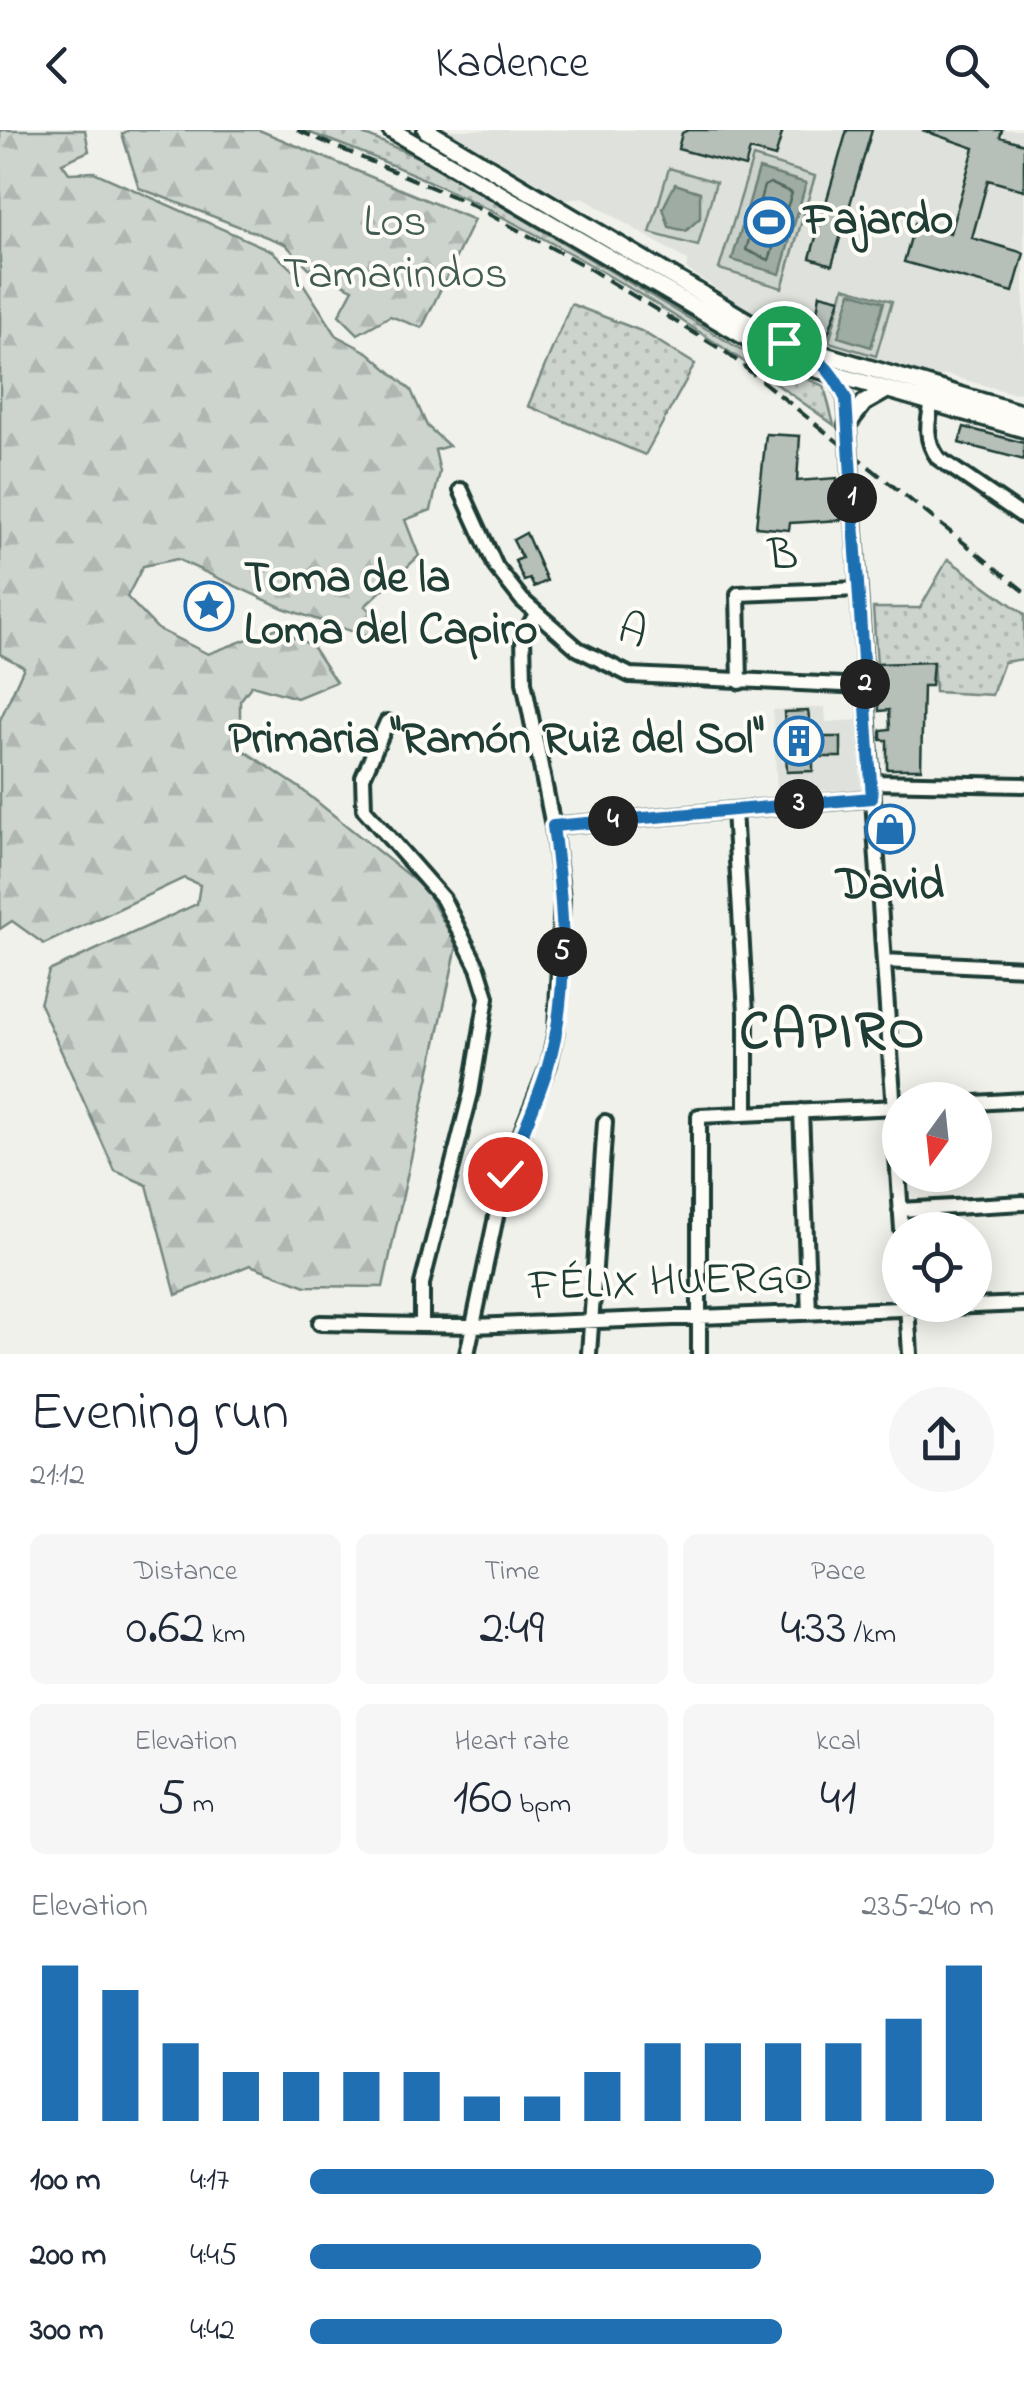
<!DOCTYPE html>
<meta charset="utf-8">
<style>
body{margin:0;font-family:"Indie Flower",sans-serif;background:#f6f6f7;color:#1f2937;height:100vh;display:flex;flex-direction:column;font-size:38px;white-space:nowrap}
*{box-sizing:border-box;margin:0}
p{font-size:32px;color:#747a83}
.icon{flex:none;width:55px;height:55px;fill:none;stroke:currentColor;stroke-width:2;stroke-linecap:round;stroke-linejoin:round}
.map{position:relative;height:1224px;overflow:hidden}
.details{display:flex;flex-direction:column;background:#fff;flex:1}
.details>*{flex:none}
.needle{width:65px;rotate:195deg}
.fabs{position:absolute;left:882px;top:952px;display:grid;gap:20px}
.fabs a{display:grid;place-items:center;width:110px;height:110px;border-radius:50%;background:#fff;box-shadow:0 5px 25px #0003;font-size:50px}
.pin{position:absolute;display:grid;place-items:center;width:85px;height:85px;color:#fff;margin:-42px;border:5px solid #fff;border-radius:50%;box-shadow:0 2px 10px #0007}
.km{position:absolute;width:50px;height:50px;margin:-25px;border-radius:50%;background:#222;color:#fff;font-size:28px;line-height:50px;text-align:center}
.round{display:grid;place-items:center;flex:none;width:105px;height:105px;border-radius:52px;background:#f6f6f7}
.summary{display:flex;align-items:center;justify-content:space-between;height:170px;padding:0 30px}
h1{font-size:55px;font-weight:600;line-height:75px}
.stats{display:grid;grid-template-columns:repeat(3,1fr);gap:15px;height:170px;padding:10px 30px}
.stats div{display:grid;align-content:center;border-radius:15px;background:#f6f6f7;text-align:center}
.stats b{font-size:50px;font-weight:600}
.stats small{font-size:28px;font-weight:400}
.stats p{font-size:28px}
.chart{height:280px;padding:20px 30px}
.chart p{display:flex;justify-content:space-between}
.chart svg{width:100%;height:180px;margin-top:10px;stroke:#1f6fb2;stroke-width:6}
ul{padding:0 30px;list-style:none;font-size:32px}
li{display:grid;grid-template-columns:160px 120px 1fr;align-items:center;height:75px}
li i{height:25px;border-radius:12px;background:#1f6fb2}
header{display:flex;justify-content:space-between;align-items:center;height:130px;padding:0 30px;background:#fff;font-size:45px;font-weight:600}
.map>svg:first-child{display:block}
.built{fill:#dfe2dc}
.grass{fill:url(#grass-dots);stroke:#768880;stroke-width:2.5}
.forest{fill:url(#forest-firs);stroke:#768880;stroke-width:2.5}
.pitch{fill:#cdd3cd;stroke:#768880;stroke-width:2.5}
.water{fill:#9faca4;stroke:#6c8077;stroke-width:2.5}
.lines{fill:none;stroke-linecap:round;stroke-linejoin:round}
.shore{stroke:#526961;stroke-width:2.5}
.building{fill:#b6bfb8;stroke:#1f3d34;stroke-width:2.5}
.minor-casing{stroke:#1f3d34;stroke-width:20}
.major-casing{stroke:#1f3d34;stroke-width:22}
.minor{stroke:#fdfcf7;stroke-width:12}
.major{stroke:#fdfcf7;stroke-width:15}
.rail{stroke:#1f3d34;stroke-width:4;stroke-dasharray:15 8;stroke-linecap:butt}
.route-casing{stroke:#fff;stroke-width:20}
.route{stroke:#1f6fb2;stroke-width:12}
.labels{text-anchor:middle;dominant-baseline:central;stroke-width:8;stroke-linejoin:round;paint-order:stroke}
.poi-label{font-size:45px;font-weight:bold;fill:#1f3d34;stroke:#fdfcf7;text-anchor:start}
.park-label{font-size:45px;fill:#425b53;stroke:#fdfcf7}
.street-label{font-size:45px;fill:#1f3d34;stroke:#fdfcf7}
.district-label{font-size:55px;font-weight:bold;letter-spacing:2.5px;fill:#1f3d34;stroke:#fdfcf7}
</style>
<header><svg class="icon" aria-label="back" viewBox="0 0 24 24"><path d="M15 5l-7 7 7 7"/></svg>Kadence<svg class="icon" aria-label="search" viewBox="0 0 24 24"><circle cx="10" cy="10" r="6"/><path d="M15 15l6 6"/></svg></header>
<div class="map">
<svg width="1024" height="1224" viewBox="0 0 1024 1224">
<defs>
<pattern id="grass-dots" width="8" height="8" patternUnits="userSpaceOnUse" patternTransform="scale(2.5)"><rect width="8" height="8" fill="#cdd3cd"/><path d="M2 2h.1M6 6h.1" fill="none" stroke="#b0b6b1" stroke-width="1.8" stroke-linecap="round"/></pattern>
<pattern id="forest-firs" width="22" height="20" patternUnits="userSpaceOnUse" patternTransform="scale(2.5)"><rect width="22" height="20" fill="#cdd3cd"/><path d="M5 1l3.5 6h-7zM16 11l3.5 6h-7z" fill="#b0b6b1"/></pattern>
</defs>
<rect width="100%" height="100%" fill="#f0f1eb"/>
<filter id="ink" filterUnits="userSpaceOnUse"><feTurbulence type="fractalNoise" baseFrequency=".01" numOctaves="2"/><feDisplacementMap in="SourceGraphic" scale="20" xChannelSelector="R" yChannelSelector="G"/><feConvolveMatrix kernelMatrix="1 2 1 2 8 2 1 2 1" color-interpolation-filters="sRGB"/></filter>
<g filter="url(#ink)">
<path class="built" d="M447,0H1024V262L1012,263L947,245L932,248L808,213L801,195L790,190L774,196L686,139L688,131L583,68L567,70Z
M825,577L826,592L858,590L862,659L777,663L773,580Z"/>
<path class="grass" d="M302,0H354L427,31L750,225L824,256L834,295C669,175 495,68 302,0Z
M571,174L641,201L695,234L645,325L528,276Z
M948,429L1024,484V529L1004,532L992,565L935,562L933,532L877,535L873,478H920Z"/>
<path class="forest" d="M0,0H85L89,21L62,33L69,43L94,42L272,121L297,144L337,206L369,223L411,260L427,296L449,316L435,320L440,342L431,380L405,390L419,426L365,476L388,497L365,506L283,478L177,429L143,436L127,467L158,499L208,524L277,498L312,516L336,552L297,568L252,555L240,571V618L300,658L425,759L457,816L383,1157L306,1156L250,1135L176,1165L147,1055L115,1041L40,874L49,841L197,774L200,755L184,748L44,814L12,791L0,799V590L24,537L0,524Z
M129,0H259L474,90L422,198L390,186L358,204L339,185L353,159L309,138L285,114L139,58L122,4Z"/>
<path class="pitch" d="M753,27L815,46L782,158L719,139Z
M669,38L716,52L698,116L650,103Z
M844,157L892,171L876,226L829,212Z"/>
<path class="water" d="M759,39L806,53L780,144L732,130Z
M675,54L700,62V88L686,101L669,97L663,78Z
M851,162L884,172L871,217L838,207Z"/>
<g class="lines">
<path class="shore" d="M770,53L792,63L769,130L746,120L764,56Z"/>
</g>
<path class="building" d="M688,0H783L775,27L750,20L745,37L678,19L682,3Z
M847,0H872L832,135L810,128Z
M922,0H1002L1000,7L1024,14V60L988,50L972,108L1024,123L1013,162L904,132L915,93L950,103L974,18Z
M820,164L840,169L826,210L813,207Z
M964,297L1024,313V330L959,313Z
M766,304L800,306L797,351L837,348L841,390L790,393L789,400L756,397Z
M526,403L547,451L534,457L530,449L524,451L515,431L522,428L513,410Z
M933,532L931,556H923L921,639H887V610H881V600L890,599L889,580L879,581L877,534Z
M808,581L812,607H841V627H813V641L787,642L784,582Z"/>
<g class="lines">
<g class="minor-casing">
<path id="minor" d="M835,245L846,269L902,1100
M932,273C927,294 925,310 938,328L1024,387
M461,360L496,437L522,470L578,519L630,545L865,556
M740,552L738,464L859,459
M387,592L363,647L364,679L443,769L478,838L487,867L471,963L422,1154V1195
M872,652L1024,655
M734,680L746,883V984
M553,696L873,668
M884,831L1024,838
M975,973L1024,970
M801,981L809,1183
M900,1080L1024,1073
M907,1175L910,1224
M320,1193L473,1196L1024,1174
M467,1224L505,1044L549,934L556,901L562,768L553,696L524,552L523,507L536,484
M589,1224L605,992
M699,1224V986L898,977"/>
</g>
<g class="major-casing">
<path id="major" d="M391,0L785,230L1024,299
M426,0L784,213L1024,284
M847,295L864,273L887,260"/>
</g>
<use href="#minor" class="minor"/>
<use href="#major" class="major"/>
<path class="rail" d="M297,0L466,72L585,136L727,223L1024,461"/>
</g>
</g>
<g class="lines" filter="url(#ink)">
<g class="route-casing">
<path id="route" d="M505,1044C520,1009 537,973 548,936C571,859 563,774 553,696L872,668L846,269C831,238 817,224 784,213"/>
</g>
<use href="#route" class="route"/>
</g>
<defs>
<g id="stadium-ring" transform="scale(2.5)"><circle r="9.5" fill="#fdfcf7" stroke="#1f6fb2" stroke-width="1.5"/><path d="M0-5a6.5 5 0 1 0 0 10a6.5 5 0 1 0 0-10ZM-3.5-1.8h7v3.6h-7Z" fill="#1f6fb2"/></g>
<g id="sight-ring" transform="scale(2.5)"><circle r="9.5" fill="#fdfcf7" stroke="#1f6fb2" stroke-width="1.5"/><path d="M0-6L1.8-2.2L6-1.7L2.9 1.2L3.7 5.4L0 3.3L-3.7 5.4L-2.9 1.2L-6-1.7L-1.8-2.2Z" fill="#1f6fb2"/></g>
<g id="building-ring" transform="scale(2.5)"><circle r="9.5" fill="#fdfcf7" stroke="#1f6fb2" stroke-width="1.5"/><path d="M-4-6H4V6H1V3H-1V6H-4ZM-2.5-4.3h1.7v1.8h-1.7ZM.8-4.3h1.7v1.8H.8ZM-2.5-1h1.7V.8h-1.7ZM.8-1h1.7V.8H.8Z" fill="#1f6fb2"/></g>
<g id="shop-ring" transform="scale(2.5)"><circle r="9.5" fill="#fdfcf7" stroke="#1f6fb2" stroke-width="1.5"/><path d="M-5-2.5h2.3a2.7 3.5 0 0 1 5.4 0H5L5.5 6h-11ZM-1.5-2.5h3a1.5 2.3 0 0 0-3 0Z" fill="#1f6fb2"/></g>
</defs>
<g fill-rule="evenodd">
<use href="#stadium-ring" x="769" y="92"/>
<use href="#sight-ring" x="209" y="476"/>
<use href="#building-ring" x="799" y="611"/>
<use href="#shop-ring" x="890" y="699"/>
</g>
<g class="labels">
<g class="poi-label">
<text x="804" y="92">Fajardo</text>
<text x="244" y="450">Toma de la<tspan x="244" dy="52">Loma del Capiro</tspan></text>
<text x="764" y="611" text-anchor="end">Primaria "Ramón Ruiz del Sol"</text>
<text x="890" y="757" text-anchor="middle">David</text>
</g>
<g class="park-label">
<text x="395" y="94">Los<tspan x="395" dy="52">Tamarindos</tspan></text>
</g>
<g class="street-label">
<text transform="translate(783 427) rotate(-2)">B</text>
<text transform="translate(632 503) rotate(19)">A</text>
<text transform="translate(671 1153) rotate(-2)">FÉLIX HUERGO</text>
</g>
<g class="district-label">
<text x="833" y="904">CAPIRO</text>
</g>
</g>
</svg>
<div class="fabs">
<a><svg class="needle" viewBox="-14 -14 28 28"><path d="M0-13l5 13h-10z" fill="#e53935"/><path d="M0 13l5-13h-10z" fill="#747a83"/></svg></a>
<a><svg class="icon" aria-label="locate" viewBox="0 0 24 24"><circle cx="12" cy="12" r="6"/><path d="M12 2v4M12 18v4M2 12h4M18 12h4"/></svg></a>
</div>
<div class="pin" style="left:784px;top:213px;background:#1e9e55"><svg class="icon" aria-label="arrive" viewBox="0 0 24 24"><path d="M6 21V4h12l-3 4 3 4H6"/></svg></div>
<div class="pin" style="left:505px;top:1044px;background:#d93025"><svg class="icon" aria-label="check" viewBox="0 0 24 24"><path d="M5 12l5 5 9-10"/></svg></div>
<b class="km" style="left:852px;top:368px">1</b>
<b class="km" style="left:865px;top:554px">2</b>
<b class="km" style="left:799px;top:674px">3</b>
<b class="km" style="left:613px;top:691px">4</b>
<b class="km" style="left:562px;top:822px">5</b>
</div>
<section class="details">
<div class="summary"><div><h1>Evening run</h1><p>21:12</p></div><a class="round"><svg class="icon" aria-label="share" viewBox="0 0 24 24"><path d="M12 15V3M7 8l5-5 5 5M5 13v7h14v-7"/></svg></a></div>
<div class="stats">
<div><p>Distance</p><b>0.62<small> km</small></b></div>
<div><p>Time</p><b>2:49</b></div>
<div><p>Pace</p><b>4:33<small> /km</small></b></div>
</div>
<div class="stats">
<div><p>Elevation</p><b>5<small> m</small></b></div>
<div><p>Heart rate</p><b>160<small> bpm</small></b></div>
<div><p>kcal</p><b>41</b></div>
</div>
<div class="chart"><p><span>Elevation</span>235–240 m</p>
<svg viewBox="0 0 160 44" preserveAspectRatio="none"><path d="M5 44V6M15 44V12M25 44V25M35 44V32M45 44V32M55 44V32M65 44V32M75 44V38M85 44V38M95 44V32M105 44V25M115 44V25M125 44V25M135 44V25M145 44V19M155 44V6"/></svg>
</div>
<ul>
<li><b>100 m</b>4:17<i style="width:100%"></i></li>
<li><b>200 m</b>4:45<i style="width:66%"></i></li>
<li><b>300 m</b>4:42<i style="width:69%"></i></li>
</ul>
</section>
